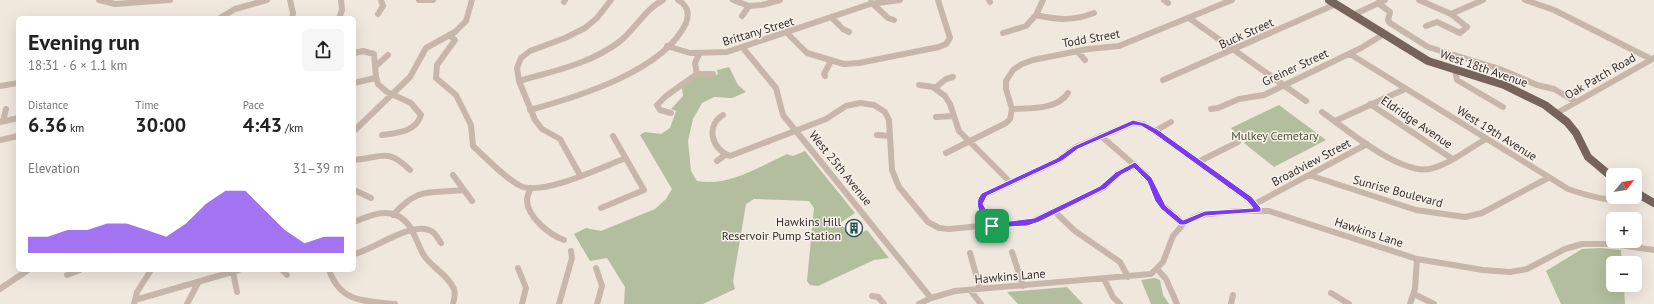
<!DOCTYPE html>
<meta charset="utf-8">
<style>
body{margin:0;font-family:"PT Sans",sans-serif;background:#f6f6f6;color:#222;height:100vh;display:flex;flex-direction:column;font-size:15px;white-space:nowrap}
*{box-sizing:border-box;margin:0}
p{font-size:13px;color:#767676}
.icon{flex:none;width:22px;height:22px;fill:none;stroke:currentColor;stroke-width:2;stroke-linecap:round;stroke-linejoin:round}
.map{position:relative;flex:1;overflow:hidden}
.details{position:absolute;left:16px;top:16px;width:340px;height:256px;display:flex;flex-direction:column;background:#fff;border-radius:6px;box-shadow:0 4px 16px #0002}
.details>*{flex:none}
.needle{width:26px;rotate:60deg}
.buttons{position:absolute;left:1606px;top:168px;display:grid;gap:8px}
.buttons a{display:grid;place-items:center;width:36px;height:36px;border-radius:6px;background:#fff;box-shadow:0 4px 16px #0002;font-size:20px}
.pin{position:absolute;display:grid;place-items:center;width:34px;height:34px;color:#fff;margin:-17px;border-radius:8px;box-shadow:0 2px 6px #0006}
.round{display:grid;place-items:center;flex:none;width:42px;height:42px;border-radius:6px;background:#f6f6f6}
.headline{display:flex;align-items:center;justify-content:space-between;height:68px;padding:0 12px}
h1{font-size:22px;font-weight:800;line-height:30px}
.metrics{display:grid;grid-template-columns:repeat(3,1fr);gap:6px;height:68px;padding:4px 12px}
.metrics div{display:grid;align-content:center}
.metrics b{font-size:20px;font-weight:800}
.metrics small{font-size:11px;font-weight:400}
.metrics p{font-size:11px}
.chart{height:112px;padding:8px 12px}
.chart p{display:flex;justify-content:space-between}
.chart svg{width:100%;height:72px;margin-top:4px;fill:#7c3aed;opacity:.7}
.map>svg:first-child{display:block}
.green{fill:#b3be9e}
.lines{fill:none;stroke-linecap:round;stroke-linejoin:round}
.minor{stroke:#c7b7aa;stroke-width:6}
.major{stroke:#76645b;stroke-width:8}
.route{fill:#7c3aed;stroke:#fff;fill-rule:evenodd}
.labels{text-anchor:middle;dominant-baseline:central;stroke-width:3;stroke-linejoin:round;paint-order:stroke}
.street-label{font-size:12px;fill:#352d29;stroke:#f8f1e9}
.park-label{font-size:12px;fill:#45522f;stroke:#f8f1e9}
.poi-label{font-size:12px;fill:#352d29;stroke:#f8f1e9;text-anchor:end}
</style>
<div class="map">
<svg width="1654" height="304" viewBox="0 0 1654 304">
<rect width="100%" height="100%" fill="#f0e7dd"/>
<path class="green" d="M729,67L738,85L746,92L732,98L714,97L702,103L693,119L688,141L691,171L697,181C728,187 759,167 787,154L793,156L805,151L855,213L840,223L852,237L867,230L889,258L874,260L818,286L810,285L807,281L814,208L809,201L754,199L746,204L733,281L735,289L703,304H624L625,287L607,258L590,261L574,234L586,228L601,231L655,209L666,199L672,189L640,135L645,132L661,134L670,128L676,111L671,109L683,96L682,88L698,76H714L718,74L717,70Z
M1279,105L1326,140L1274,167L1244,143L1247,141L1238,136L1231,128Z
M1600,248L1621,250L1622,263H1613V285H1624L1625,304H1561L1546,271L1582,249Z
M1155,278L1160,280L1163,295L1169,304H1151L1141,280Z
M1067,287L1083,304H1018L1007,292Z"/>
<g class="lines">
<path class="minor" d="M99,0L115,4L170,0
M290,0L293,13L292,18
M419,0H433
M733,0L749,6L742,16
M989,0L990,2
M1164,0L1168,3
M1419,0L1451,14L1467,27L1460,33L1437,22L1426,26
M1525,0L1554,10L1651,59
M564,2L565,0
M871,2L888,18L894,20
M1378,3L1390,12L1388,20L1390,23L1428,47L1500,69L1537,85L1554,89L1576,102
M749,6L762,5L780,0
M378,14L383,6L381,0
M1451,14L1483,0
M1036,15L1043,0
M1353,15L1385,0
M831,17L843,29L849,32
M220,18L235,9L267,0
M339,18L342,10L341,0
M1189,18L1306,101
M787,33L807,53L844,64L859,63L939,47L946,44L950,38L938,0
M1003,33L1026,26L1036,15C1057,20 1073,21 1094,13
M449,35L455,40L437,65L436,78L456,95L471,125L473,146C484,156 510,183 523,187C547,194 602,167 626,158
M667,46L690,53L727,52L870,4L900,0
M743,48L776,88L783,115L931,298
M1077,51L1085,60
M354,53L363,51L374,54L376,77L378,84L387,92L411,103L421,115C416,132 397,133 382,135
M1350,54L1568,189C1591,197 1620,205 1644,197
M376,66L388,55
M1455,70L1457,80L1503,107
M697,74H713
M825,76L824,74L831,61
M1163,80L1336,4
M519,81C553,71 590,64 619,42C635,30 644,10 663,0
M354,83L375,78
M919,85L933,87L945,96L950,104L959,131L1010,182
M0,86L18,83
M935,88L946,79L953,77
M1068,93C1057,110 1030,108 1012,109L1006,89V81L1013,70L1022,64L1033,60L1088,49L1119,46L1232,0
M1370,104L1451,158
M1211,109L1218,108L1239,99L1264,95L1361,48L1384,34
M530,110C577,97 664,71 686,23C690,13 687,5 678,0
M1322,112C1346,129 1399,174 1429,169C1449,165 1468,149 1486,139
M671,113L660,110L657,105L666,96L697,74L695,63L699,54
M1557,113L1654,58
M723,115C705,126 712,150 730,156L826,119L846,106L860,103L874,105L885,112L889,120L892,170L899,187L928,222L939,228L949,229L1033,221L1103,188L1119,173L1135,165
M936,117L953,116
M3,121L6,109
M1335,121L1405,89
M0,122L18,118
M354,131L410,77L426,48L455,32L466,21L472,0
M1155,131L1171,122
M877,135L890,136
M1101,136L1147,176L1161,204L1183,223
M0,140L18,136
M946,153L1006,123L1010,119L1012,109
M354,160C382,158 387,147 410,170
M717,161L725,155
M1198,162L1238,142
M453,175L472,201
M580,175L560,139L542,129L535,120L519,81L517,68L521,58L530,51L565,38L585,28L597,18L611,0
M1309,175L1416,210L1465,217L1482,213L1548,178
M531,188C529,192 527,196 527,200C527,217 550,235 564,240
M354,190L371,198
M1255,204L1367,144
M601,208L644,190L613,136
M1054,211L1075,231L1120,262L1128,277
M393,215C419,186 428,194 463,190
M354,222C368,216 384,209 398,216C414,224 416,244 425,257C433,268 448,275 454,289C456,294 454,299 453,304
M992,226C987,215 976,207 984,195L1059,160L1076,147L1133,123L1143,124L1155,131L1249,199L1258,210
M1012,252L1023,286
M970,253L980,289
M354,254C374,250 416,217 434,233C436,235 439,240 441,243
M518,268L526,288L522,304
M596,268L602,286L597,304
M282,270L287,275
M329,270C341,303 364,301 395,304
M1158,270L1166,279L1177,304
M233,272L237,292
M67,275L80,270
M1104,279L1113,297L1120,304
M0,289L28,270
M970,290L981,304
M1331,293L1349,304
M1414,294L1434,304
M872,296L878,297L884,304
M135,300L239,270
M134,304L137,292L151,270
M187,304L198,283
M559,304L572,258L571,251
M919,304L931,298L955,291L1151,274L1163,262L1173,236L1185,222L1200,215L1236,211H1269L1417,259L1483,270L1510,272L1527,269L1565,249L1582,244H1613L1654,250
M1231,304L1233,295
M1410,304L1415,289L1417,259"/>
<path class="major" d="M1329,0L1428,61L1504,85L1545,105L1567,122L1576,133L1588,157L1613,178
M1635,192L1654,203"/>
</g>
<path class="route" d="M1133,120L1145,123L1157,129L1252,197L1261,208V212L1205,216L1185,225H1180L1161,209L1155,201L1147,181L1134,168L1121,175L1105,189L1039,222L1027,226L989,228C982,215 971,205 982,193L1057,158L1074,146ZM1133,125L1141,126L1153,133L1247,201L1253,208L1205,211L1183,220L1166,206L1152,178L1135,162L1116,172L1100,186L1034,218L994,223L983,204L987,196L1062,161L1078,149Z"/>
<defs>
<g id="building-ring" transform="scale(0.9)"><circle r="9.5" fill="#f8f1e9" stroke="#225054" stroke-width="1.5"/><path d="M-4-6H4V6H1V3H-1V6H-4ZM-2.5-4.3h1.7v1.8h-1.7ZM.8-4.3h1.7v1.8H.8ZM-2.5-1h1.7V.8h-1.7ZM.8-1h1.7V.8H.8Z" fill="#225054"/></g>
</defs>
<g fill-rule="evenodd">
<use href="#building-ring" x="854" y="228"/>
</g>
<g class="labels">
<g class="street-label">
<text transform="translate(758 31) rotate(-17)">Brittany Street</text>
<text transform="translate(1246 33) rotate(-24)">Buck Street</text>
<text transform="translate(1091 38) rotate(-10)">Todd Street</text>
<text transform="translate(1295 67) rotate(-25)">Greiner Street</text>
<text transform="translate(1484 68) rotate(19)">West 18th Avenue</text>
<text transform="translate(1600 76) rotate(-30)">Oak Patch Road</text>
<text transform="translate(1417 122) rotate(34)">Eldridge Avenue</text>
<text transform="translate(1497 133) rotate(32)">West 19th Avenue</text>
<text transform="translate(1311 162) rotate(-28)">Broadview Street</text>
<text transform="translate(841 168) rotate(51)">West 25th Avenue</text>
<text transform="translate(1398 191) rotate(15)">Sunrise Boulevard</text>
<text transform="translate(1369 232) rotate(18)">Hawkins Lane</text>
<text transform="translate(1010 276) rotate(-5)">Hawkins Lane</text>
</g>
<g class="park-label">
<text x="1275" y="135">Mulkey Cemetary</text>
</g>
<g class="poi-label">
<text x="841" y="221">Hawkins Hill<tspan x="841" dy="14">Reservoir Pump Station</tspan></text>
</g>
</g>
</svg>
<div class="buttons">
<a><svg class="needle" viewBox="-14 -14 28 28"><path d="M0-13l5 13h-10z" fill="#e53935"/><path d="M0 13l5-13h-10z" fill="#767676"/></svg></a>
<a>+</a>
<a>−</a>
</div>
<div class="pin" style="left:992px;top:226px;background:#1e9e55"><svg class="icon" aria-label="arrive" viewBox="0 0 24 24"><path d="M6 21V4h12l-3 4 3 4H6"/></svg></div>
<section class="details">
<div class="headline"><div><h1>Evening run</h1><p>18:31 · 6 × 1.1 km</p></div><a class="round"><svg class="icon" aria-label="share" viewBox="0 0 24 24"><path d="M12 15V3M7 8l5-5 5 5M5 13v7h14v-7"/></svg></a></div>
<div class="metrics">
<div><p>Distance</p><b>6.36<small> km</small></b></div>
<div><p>Time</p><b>30:00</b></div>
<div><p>Pace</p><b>4:43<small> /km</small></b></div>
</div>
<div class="chart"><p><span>Elevation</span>31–39 m</p>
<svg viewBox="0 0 160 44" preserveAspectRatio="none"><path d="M0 44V34L10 34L20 30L30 30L40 26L50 26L60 30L70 34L80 26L90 14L100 6L110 6L120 18L130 30L140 38L150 34L160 34V44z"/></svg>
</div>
</section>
</div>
